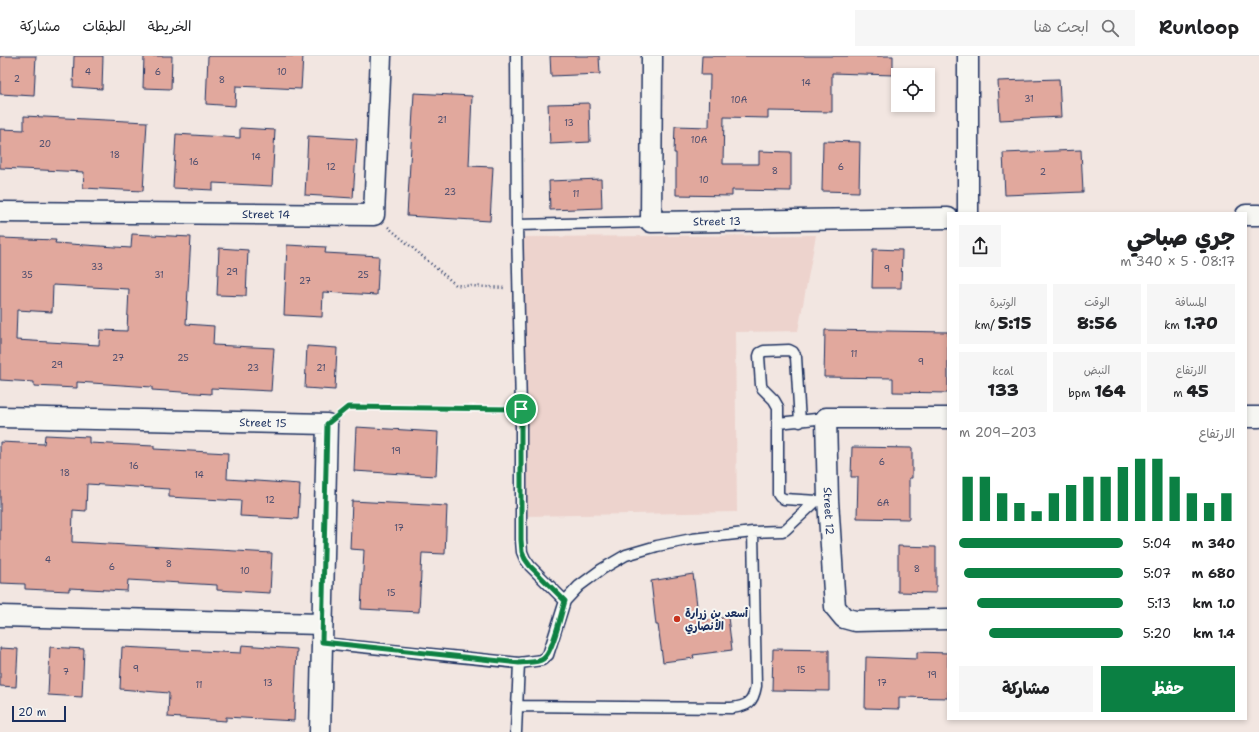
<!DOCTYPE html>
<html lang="ar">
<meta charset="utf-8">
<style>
body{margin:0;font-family:"Shantell Sans","Playpen Sans Arabic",sans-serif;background:#f6f6f6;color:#202124;direction:rtl;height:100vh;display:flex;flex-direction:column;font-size:15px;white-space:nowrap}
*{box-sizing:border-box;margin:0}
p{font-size:13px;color:#757577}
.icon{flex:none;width:22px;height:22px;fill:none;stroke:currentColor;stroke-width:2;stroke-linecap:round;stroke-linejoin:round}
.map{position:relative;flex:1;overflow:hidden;direction:ltr}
.drawer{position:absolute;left:947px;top:156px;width:300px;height:508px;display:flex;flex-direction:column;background:#fff;border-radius:0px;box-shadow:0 2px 6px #0003;direction:rtl}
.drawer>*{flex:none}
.controls{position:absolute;left:891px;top:12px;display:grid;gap:8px}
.controls a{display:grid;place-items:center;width:44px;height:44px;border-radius:0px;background:#fff;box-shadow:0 2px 6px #0003;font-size:20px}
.scale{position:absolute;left:12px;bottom:10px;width:54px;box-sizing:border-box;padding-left:4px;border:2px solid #1b2f5e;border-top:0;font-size:11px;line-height:14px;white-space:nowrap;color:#1b2f5e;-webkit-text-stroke:3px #f6f6f2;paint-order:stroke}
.pin{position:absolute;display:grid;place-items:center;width:34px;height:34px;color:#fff;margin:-17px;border:2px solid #fff;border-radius:50%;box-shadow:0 1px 4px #0007}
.round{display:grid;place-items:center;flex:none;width:42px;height:42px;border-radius:0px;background:#f6f6f6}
.overview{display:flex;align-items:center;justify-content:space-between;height:68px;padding:0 12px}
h1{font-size:22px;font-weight:800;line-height:30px}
.stats{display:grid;grid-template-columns:repeat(3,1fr);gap:6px;height:68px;padding:4px 12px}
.stats div{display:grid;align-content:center;border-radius:0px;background:#f6f6f6;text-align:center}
.stats b{font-size:17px;font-weight:800}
.stats small{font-size:11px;font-weight:400}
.stats p{font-size:11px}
.chart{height:112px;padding:8px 12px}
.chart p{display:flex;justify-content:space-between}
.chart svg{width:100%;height:72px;margin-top:4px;stroke:#0b8043;stroke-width:6}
.action{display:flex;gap:8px;margin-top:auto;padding:8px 12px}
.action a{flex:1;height:46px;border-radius:0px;background:#0b8043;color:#fff;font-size:16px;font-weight:800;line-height:46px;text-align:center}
.action a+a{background:#f6f6f6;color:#202124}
ul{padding:0 12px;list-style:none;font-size:13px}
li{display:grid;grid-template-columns:64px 48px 1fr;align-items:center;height:30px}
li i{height:10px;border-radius:5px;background:#0b8043}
header{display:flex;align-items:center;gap:24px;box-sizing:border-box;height:56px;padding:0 20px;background:#fff;border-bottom:1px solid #e0e0e0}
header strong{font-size:19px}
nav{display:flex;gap:22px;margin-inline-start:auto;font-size:14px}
.search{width:280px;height:36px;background:#f6f6f6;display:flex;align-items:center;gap:10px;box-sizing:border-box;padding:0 14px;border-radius:0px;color:#757577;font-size:15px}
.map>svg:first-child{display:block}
.built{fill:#edd3cd}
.building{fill:#e1a89d;stroke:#1b2f5e;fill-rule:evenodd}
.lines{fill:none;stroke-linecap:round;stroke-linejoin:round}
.service-casing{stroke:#1b2f5e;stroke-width:13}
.minor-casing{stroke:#1b2f5e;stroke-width:23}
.path{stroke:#1b2f5e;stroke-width:2.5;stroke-dasharray:1 3;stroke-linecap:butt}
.service{stroke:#f6f6f2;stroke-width:10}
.minor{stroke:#f6f6f2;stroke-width:20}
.route-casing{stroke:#fff;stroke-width:8}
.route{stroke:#0b8043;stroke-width:5}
.poi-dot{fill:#c8321e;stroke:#f6f6f2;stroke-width:1.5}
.labels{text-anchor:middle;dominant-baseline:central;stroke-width:4;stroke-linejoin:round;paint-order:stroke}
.number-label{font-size:9px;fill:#4c4d6e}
.street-label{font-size:11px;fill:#1b2f5e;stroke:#f6f6f2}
.poi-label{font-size:11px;font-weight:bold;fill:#1b2f5e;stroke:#f6f6f2;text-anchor:start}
</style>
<header>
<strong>Runloop</strong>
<div class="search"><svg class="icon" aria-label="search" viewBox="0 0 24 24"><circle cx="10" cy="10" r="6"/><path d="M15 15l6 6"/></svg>ابحث هنا</div>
<nav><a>الخريطة</a><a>الطبقات</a><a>مشاركة</a></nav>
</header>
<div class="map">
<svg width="1259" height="676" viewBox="0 0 1259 676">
<rect width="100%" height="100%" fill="#f2e6e1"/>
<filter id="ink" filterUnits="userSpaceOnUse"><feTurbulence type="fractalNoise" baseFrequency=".025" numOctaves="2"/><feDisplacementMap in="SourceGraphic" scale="8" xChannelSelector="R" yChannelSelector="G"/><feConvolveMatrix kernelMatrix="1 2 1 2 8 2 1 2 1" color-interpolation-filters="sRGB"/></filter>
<g filter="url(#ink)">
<path class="built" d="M816,179L798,275L735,276L737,456L526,460L519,181Z"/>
<path class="building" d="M0,0H36L34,40L0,38Z
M74,0H103L102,33L73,31Z
M144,0H172L171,33L143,32Z
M208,0H303L301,33L236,30L235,50L206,48Z
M550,0H599L600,18L551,20Z
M702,0H893V19L832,17V56L768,55V62L724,61L723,108H759V95L791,96V135L732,134V140L676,139V97H674L675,70L709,71L710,19H701Z
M1059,23L1061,61L1000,64L998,25Z
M414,37L472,40L469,110L493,111L490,165L407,160Z
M589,47L590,86L550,88L548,48Z
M24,60L147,66L143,135L83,132L84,116L0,112V73L24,74Z
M240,72L275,74L272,130L213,127V134L173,132L176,78L240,82Z
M308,80L357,83L353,142L305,139Z
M823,85L860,86L859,136L822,135Z
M1081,94L1083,136L1005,139L1003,97Z
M601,123L602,152L550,154L549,125Z
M132,178L191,181L186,268L214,270L213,289L274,292L271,335L211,332V338L152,334V331L77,326V332L34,330V326L0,324V182L56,184L55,187L131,192ZM53,229L129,233L127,275L100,274L99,289L16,284L17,254L52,256Z
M287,189L326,191L325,197L379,200L377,239L323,236L322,261L284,259Z
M219,192L248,194L246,240L217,239Z
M873,193L902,194L901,232H872Z
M825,274L948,276V337L893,336V322L824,321Z
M307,290L337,292L335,334L305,332Z
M356,371L438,376L436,420L354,415Z
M45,379L89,381V387L154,390V393L228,397L227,423L300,428L298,463L240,460L241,445L169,441V433L87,428L86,455L73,454L72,486L272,497L270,537L217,534V529L128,524L127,535L69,532V535L25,533V528L0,527V386L44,388Z
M852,391L912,392V422H909V463L857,462L858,421H851Z
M352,445L447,450L445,498L422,497L419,556L361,553L364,494L350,493Z
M898,490L936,491V537L898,536Z
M693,518L699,565L728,561L732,594L693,599L694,602L663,606L658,569H656L651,525Z
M242,589L297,593L294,665L226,661V665L168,661L169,637L120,633L122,591L241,597Z
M50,591L84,593L82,641L48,639Z
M0,592L18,593L16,631L0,630Z
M773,593L829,594V635L772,634Z
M917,596L948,597V642L899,641V653L865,652L866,601L917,603Z"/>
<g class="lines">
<g class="service-casing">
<path id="service" d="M516,0L517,169L521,353V484L522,496L525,503L530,510L565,545
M517,169L651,166
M800,366L796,301L793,296L789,294L764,295L760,297L759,300L761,329L762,332L774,344L778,351V438L780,441L784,443L818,445
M778,367L826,362
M322,587L519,607L542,604L548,599L565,545L579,530L602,513L626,499L657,490L692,483L753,476L782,475L785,474L815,446
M517,650L731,652C748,650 753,647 756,630L753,476
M516,676L519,607"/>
</g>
<g class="minor-casing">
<g id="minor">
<path id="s1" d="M652,0L651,166L948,162"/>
<path id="s2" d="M0,156L374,159L381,0"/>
<path d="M968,157V0"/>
<path d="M1246,159H1259"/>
<path id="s3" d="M0,361L327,368L320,676"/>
<path d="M1246,361H1259"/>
<path id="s4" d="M948,362H826L828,444L835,551L844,562L855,565L948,563"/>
<path d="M0,560L322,568"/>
</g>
</g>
<path class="path" d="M388,171L456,229L505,232
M341,356L348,351L508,353"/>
<use href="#service" class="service"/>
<use href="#minor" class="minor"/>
</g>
</g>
<g class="lines" filter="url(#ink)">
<g class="route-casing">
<path id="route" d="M348,351L521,353V484L522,496L525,503L530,510L565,545C561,557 553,597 543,603C538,607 526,606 519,607L322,586L327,368Z"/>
</g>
<use href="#route" class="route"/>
</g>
<circle class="poi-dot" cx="677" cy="563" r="4"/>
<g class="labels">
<g class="number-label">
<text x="88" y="16">4</text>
<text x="158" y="16">6</text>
<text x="282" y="16">10</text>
<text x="17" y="23">2</text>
<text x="222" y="24">8</text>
<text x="806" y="27">14</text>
<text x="1029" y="43">31</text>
<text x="739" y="44">10A</text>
<text x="442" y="64">21</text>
<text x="569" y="67">13</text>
<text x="699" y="84">10A</text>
<text x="45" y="88">20</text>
<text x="115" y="99">18</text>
<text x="256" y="101">14</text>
<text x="194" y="106">16</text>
<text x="331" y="111">12</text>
<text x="841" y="111">6</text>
<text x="775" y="115">8</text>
<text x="1043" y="116">2</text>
<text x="704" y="124">10</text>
<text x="450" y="136">23</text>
<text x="576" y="138">11</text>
<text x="97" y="211">33</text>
<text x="887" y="213">9</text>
<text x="232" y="216">29</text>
<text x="27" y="219">35</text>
<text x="159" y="219">31</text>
<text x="363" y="219">25</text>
<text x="305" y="225">27</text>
<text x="854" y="298">11</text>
<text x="118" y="302">27</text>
<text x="183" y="302">25</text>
<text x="921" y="306">9</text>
<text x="57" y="309">29</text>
<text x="253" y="312">23</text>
<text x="321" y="312">21</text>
<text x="396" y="395">19</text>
<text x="882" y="406">6</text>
<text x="134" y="410">16</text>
<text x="65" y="417">18</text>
<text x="199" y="419">14</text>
<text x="270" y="444">12</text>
<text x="883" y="447">6A</text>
<text x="399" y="472">17</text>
<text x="48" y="504">4</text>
<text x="169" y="508">8</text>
<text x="112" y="511">6</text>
<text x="917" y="513">8</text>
<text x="245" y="515">10</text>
<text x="391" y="537">15</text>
<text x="136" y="613">9</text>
<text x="801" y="614">15</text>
<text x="66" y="616">7</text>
<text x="932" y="619">19</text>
<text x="268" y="627">13</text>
<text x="882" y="627">17</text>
<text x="199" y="629">11</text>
</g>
<g class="street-label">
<text stroke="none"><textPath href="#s2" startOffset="266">Street 14</textPath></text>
<text stroke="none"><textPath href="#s1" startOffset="232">Street 13</textPath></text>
<text stroke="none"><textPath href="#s3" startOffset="263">Street 15</textPath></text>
<text stroke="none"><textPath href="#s4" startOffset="215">Street 12</textPath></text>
</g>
<g class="poi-label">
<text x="685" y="557">أسعد بن زرارة<tspan x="685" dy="13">الأنصاري</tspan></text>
</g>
</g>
</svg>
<div class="controls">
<a><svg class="icon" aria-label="locate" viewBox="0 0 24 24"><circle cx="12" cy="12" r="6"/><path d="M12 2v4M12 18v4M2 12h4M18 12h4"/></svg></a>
</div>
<div class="scale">20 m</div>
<div class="pin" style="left:521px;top:353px;background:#1e9e55"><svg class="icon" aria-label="arrive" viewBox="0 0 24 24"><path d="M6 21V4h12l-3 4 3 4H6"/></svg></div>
<section class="drawer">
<div class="overview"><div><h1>جري صباحي</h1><p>08:17 · 5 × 340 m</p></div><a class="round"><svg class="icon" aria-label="share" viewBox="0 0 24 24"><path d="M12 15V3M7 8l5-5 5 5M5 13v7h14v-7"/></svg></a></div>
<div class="stats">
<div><p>المسافة</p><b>1.70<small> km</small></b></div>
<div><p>الوقت</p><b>8:56</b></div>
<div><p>الوتيرة</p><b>5:15<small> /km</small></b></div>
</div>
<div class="stats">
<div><p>الارتفاع</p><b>45<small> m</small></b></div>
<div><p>النبض</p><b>164<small> bpm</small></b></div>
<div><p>kcal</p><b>133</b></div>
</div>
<div class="chart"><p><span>الارتفاع</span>203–209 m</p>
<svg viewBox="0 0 160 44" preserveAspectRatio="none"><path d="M5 44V17M15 44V17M25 44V27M35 44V33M45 44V38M55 44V27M65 44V22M75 44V17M85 44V17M95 44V11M105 44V6M115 44V6M125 44V17M135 44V27M145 44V33M155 44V27"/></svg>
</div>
<ul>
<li><b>340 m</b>5:04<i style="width:100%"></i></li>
<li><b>680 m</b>5:07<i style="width:97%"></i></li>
<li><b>1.0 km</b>5:13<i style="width:89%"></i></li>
<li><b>1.4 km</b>5:20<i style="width:82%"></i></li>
</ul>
<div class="action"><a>حفظ</a><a>مشاركة</a></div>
</section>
</div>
